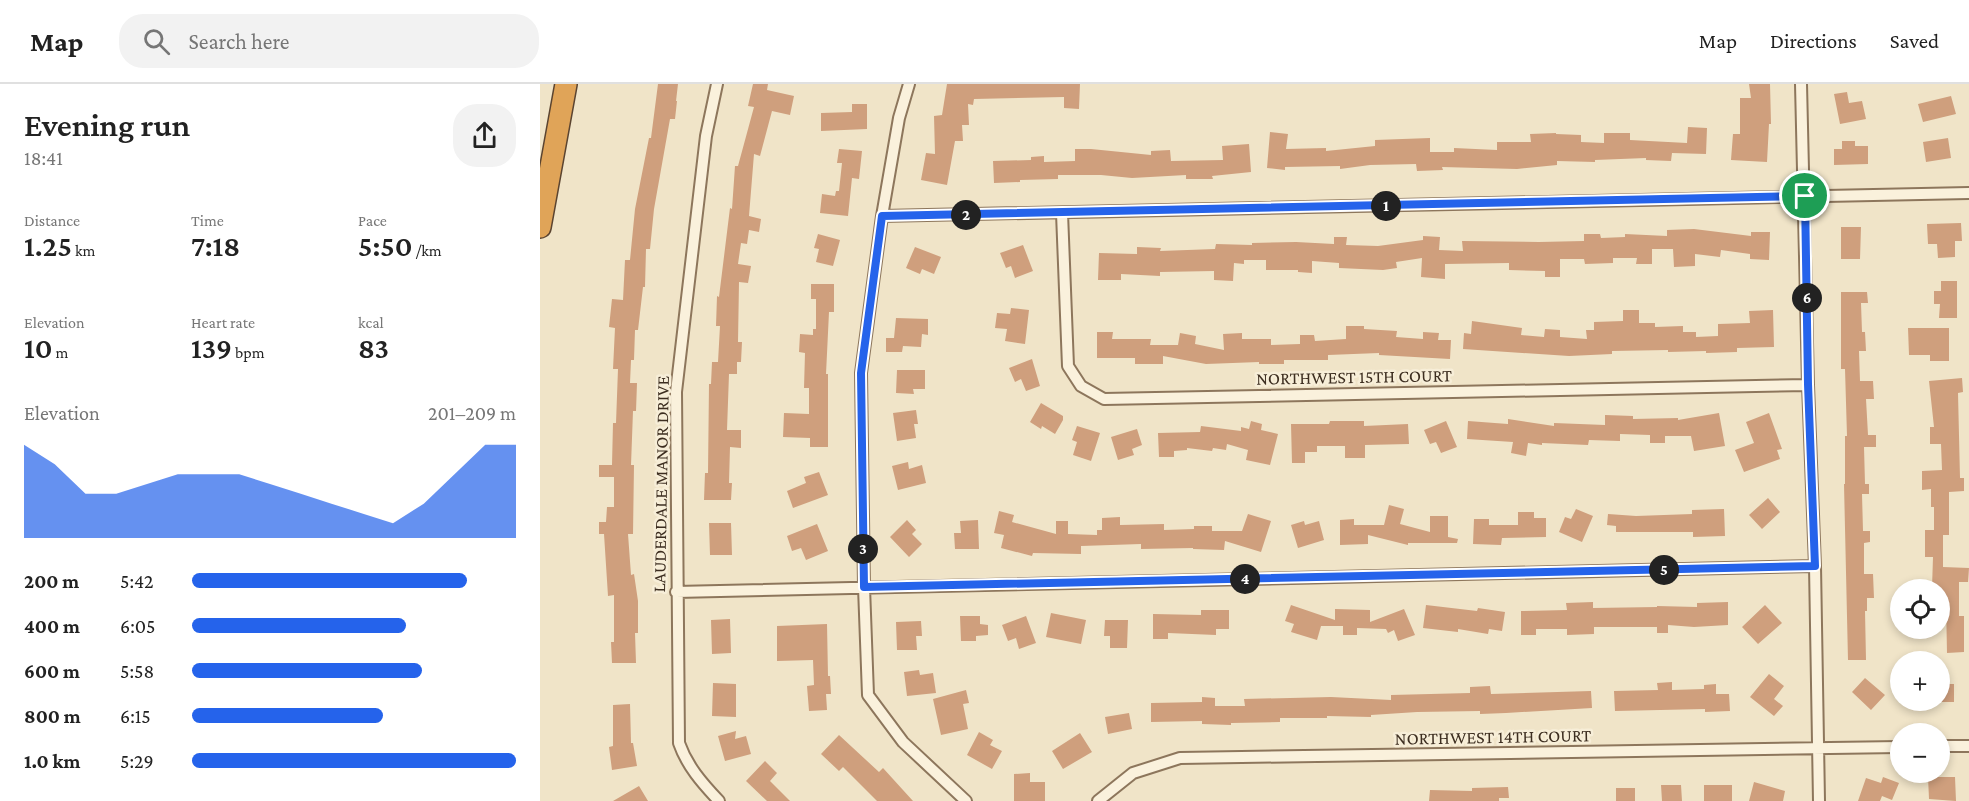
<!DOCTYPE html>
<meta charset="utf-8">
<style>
body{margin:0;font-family:"Crimson Pro",serif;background:#f2f2f2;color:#222;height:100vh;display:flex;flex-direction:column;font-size:22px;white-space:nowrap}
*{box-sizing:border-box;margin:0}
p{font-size:20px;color:#767676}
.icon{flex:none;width:33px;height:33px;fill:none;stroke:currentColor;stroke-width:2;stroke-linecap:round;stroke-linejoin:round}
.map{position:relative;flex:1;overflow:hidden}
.details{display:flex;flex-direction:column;background:#fff;width:540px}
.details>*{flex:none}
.controls{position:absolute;left:1350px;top:495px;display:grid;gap:12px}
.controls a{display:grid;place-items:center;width:60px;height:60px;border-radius:50%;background:#fff;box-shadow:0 3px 9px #0003;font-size:30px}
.pin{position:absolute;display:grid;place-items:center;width:51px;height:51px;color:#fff;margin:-26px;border:3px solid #fff;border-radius:50%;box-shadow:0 2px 6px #0007}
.km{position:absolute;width:30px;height:30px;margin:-15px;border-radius:50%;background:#222;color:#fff;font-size:16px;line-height:30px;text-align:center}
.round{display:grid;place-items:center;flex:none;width:63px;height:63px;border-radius:24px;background:#f2f2f2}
.overview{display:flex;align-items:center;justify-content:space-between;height:102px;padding:0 24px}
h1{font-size:33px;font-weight:600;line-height:45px}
.figures{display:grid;grid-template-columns:repeat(3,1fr);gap:9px;height:102px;padding:6px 24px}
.figures div{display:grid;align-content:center}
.figures b{font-size:30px;font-weight:600}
.figures small{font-size:16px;font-weight:400}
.figures p{font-size:16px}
.chart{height:168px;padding:12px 24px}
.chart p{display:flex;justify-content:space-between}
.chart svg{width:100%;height:108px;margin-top:6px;fill:#2563eb;opacity:.7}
ul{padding:0 24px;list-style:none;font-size:20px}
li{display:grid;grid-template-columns:96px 72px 1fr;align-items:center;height:45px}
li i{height:15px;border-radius:8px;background:#2563eb}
header{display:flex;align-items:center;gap:36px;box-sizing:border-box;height:84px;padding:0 30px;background:#fff;border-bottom:2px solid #e0e0e0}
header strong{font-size:28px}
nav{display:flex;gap:33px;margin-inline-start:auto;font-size:21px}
.search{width:420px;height:54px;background:#f2f2f2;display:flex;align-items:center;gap:15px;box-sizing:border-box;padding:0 21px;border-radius:24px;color:#767676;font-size:22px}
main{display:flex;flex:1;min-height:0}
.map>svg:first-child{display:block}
.building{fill:#cf9f7d}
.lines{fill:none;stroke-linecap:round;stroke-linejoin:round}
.street-casing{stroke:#8d765c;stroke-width:14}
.highway-casing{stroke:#5b4430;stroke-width:24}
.street{stroke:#faf1dc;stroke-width:10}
.highway{stroke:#e0a458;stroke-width:21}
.route-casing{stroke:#fff;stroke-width:12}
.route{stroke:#2563eb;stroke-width:8}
.labels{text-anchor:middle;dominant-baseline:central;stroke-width:5;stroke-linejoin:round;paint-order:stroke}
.street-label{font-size:18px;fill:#3d2e20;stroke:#f7eed8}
</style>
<header>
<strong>Map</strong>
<div class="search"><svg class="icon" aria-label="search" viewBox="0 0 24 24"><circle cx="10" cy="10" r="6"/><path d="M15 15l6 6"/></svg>Search here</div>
<nav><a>Map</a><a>Directions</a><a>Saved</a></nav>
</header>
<main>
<section class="details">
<div class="overview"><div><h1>Evening run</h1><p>18:41</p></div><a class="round"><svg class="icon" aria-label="share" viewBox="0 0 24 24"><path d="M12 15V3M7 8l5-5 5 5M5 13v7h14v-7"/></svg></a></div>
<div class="figures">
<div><p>Distance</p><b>1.25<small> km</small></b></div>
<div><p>Time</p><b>7:18</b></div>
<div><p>Pace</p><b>5:50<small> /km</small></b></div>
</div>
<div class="figures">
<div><p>Elevation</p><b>10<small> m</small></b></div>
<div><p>Heart rate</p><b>139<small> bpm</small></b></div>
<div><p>kcal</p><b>83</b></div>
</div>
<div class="chart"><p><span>Elevation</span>201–209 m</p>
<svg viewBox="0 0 160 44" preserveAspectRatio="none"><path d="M0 44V6L10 14L20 26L30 26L40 22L50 18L60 18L70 18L80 22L90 26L100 30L110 34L120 38L130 30L140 18L150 6L160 6V44z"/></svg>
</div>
<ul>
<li><b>200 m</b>5:42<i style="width:85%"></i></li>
<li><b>400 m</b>6:05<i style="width:66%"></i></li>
<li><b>600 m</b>5:58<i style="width:71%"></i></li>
<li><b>800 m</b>6:15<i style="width:59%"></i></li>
<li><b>1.0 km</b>5:29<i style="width:100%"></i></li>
</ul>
</section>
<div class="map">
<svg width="1429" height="717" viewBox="0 0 1429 717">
<rect width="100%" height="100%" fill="#f0e4c8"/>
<path class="building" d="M118,0H138L136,17H137L135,35H130L114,125L110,165H106L105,203H103L98,246H95L94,276H91L90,299H97L96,327H93L91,381H94L93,450H88L91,491L94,490L98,517V549H95L96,579H72L71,558H74V511L68,512L64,450H59V438H66L67,423H74V393H59V381H72L73,339H76L78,285H73L75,244L69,243L72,215L83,216L85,176H90L95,125L109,54H111Z
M213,0H228L227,6L254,12L250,31L232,27L220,72L214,70L209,132L221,135L219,148L209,146L207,160L201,159L198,180L211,182L208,199L199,198L198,258H202L201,278H197V290H189L187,346H201V364L190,363L189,399H192L191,416H164L165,389H168L169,300H171L172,278H178L180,242H176L177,212L179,213L190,124L192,125L195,82H198L214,23L208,22Z
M407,0H540L539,25L524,24V13L434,15L433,21L428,20L429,41H422L423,57H415L407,101L381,96L386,69L395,70L394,32L402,31Z
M1209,0H1230L1231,40H1229L1227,78L1191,76L1193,50H1200V14H1211Z
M1307,8L1309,19L1322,17L1326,35L1300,40L1294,10Z
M1411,12L1416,30L1383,38L1378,20Z
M312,20H327V45L281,47V29L312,28Z
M1148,43L1167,44L1166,70L1132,69L1131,77L1106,76V74L1055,76V78L1017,77V81L977,85L902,83L903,86L877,87L876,80L830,81L800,85V82L745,83V86L727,84L730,48L748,50L746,65L786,64V67L835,62V56L890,54V68H914V64L957,66V58H991L990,50L1016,49V50L1041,51V58L1064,59V49H1090V56L1147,59Z
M1408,54L1411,74L1386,78L1383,58Z
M1302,57H1315V62H1328V80L1294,81V65H1302Z
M709,60L711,88L672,92L673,95H646V91L592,94L561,91H518V95L480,96V98L454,99L453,77L491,76V73L504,72V78L535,77V65H551L611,71V67L630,66L631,77L683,76L682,62Z
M299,65L322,67L319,95L312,94L308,132L280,129L282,110L295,112L296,107H299L302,79H297Z
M1421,139L1422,157H1415V173L1398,174L1397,160H1388L1387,140Z
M1301,143H1321L1320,175H1301Z
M1154,145L1211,152V148H1230L1229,176L1210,175V170L1181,166L1180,173L1155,170V182L1134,183L1133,165H1112V180H1096L1097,174H1073V179L1045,180L1044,175H1020V193H1005V187L969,186V179L905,180V195L881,193L882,174L856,178L857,184L843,186L799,184V179L772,177V189L758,188V186H726V176H704V180L694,179L693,197L674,196V187L620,188V192L581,190V196H558L559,169L597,170V163L621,164L620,167L675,165L676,160L712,161V159L756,158L794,160V153H807L806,161L838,162L883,156V152L900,153L899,166L923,167L922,157L999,158L1044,157V150H1060L1061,154L1085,153V150L1127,152V146Z
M278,150L300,156L293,182L276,178L279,165L274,164Z
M483,161L493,187L475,194L471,182L466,184L460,169Z
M375,163L401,173L394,190L382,185L380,190L366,184Z
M1401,197H1417V234H1399L1400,220H1394V207H1401Z
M271,200H294V228H289L286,290H288V363H270V354L243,353L244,329L269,330V304H264L265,269L259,268L260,250L273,251V245H276V215H271Z
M1301,208H1327L1328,219H1321L1322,248H1325L1326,267H1319L1320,297H1333L1334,315H1326L1328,351H1336V363H1324L1325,400H1329V410H1322L1323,447H1330V458L1324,459V490H1333L1334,514H1327V527H1325L1326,576H1308L1304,400H1305V352H1307L1305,285H1301Z
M471,224L489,226L485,260L465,257L467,245L455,244L457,229L470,230Z
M1083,226H1099V239H1115V243L1143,242V248H1156V253L1178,252V240L1210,239L1209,227L1233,226L1234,263L1197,264V268L1166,269V267L1128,268V266L1072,267V270L1029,272L923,265L924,249L931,250L932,237L982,244L981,251L1004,253L1005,245L1020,246V253L1047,255L1046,246H1054V238L1083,237Z
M356,234L388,235V251L382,250L381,263L363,262L362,268H346V254H354Z
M806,242H824V245L857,247L856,253L883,255V248L899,249L898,256H911L910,275L839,271V269L788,271V276H744V280H719V278L666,280L623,272V280H595V274H557V248H573L572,255H611L610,261H638L640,249L656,252L655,260L684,266L683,250L702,249V255H731V261L760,260V251H774L775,257L806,255Z
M1368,244H1409V277H1390V271H1369Z
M492,275L500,302L486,307L481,295L475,298L469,284Z
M357,286H385V305H373L374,310L356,309Z
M1422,294L1423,308L1418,309L1420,394H1424V407L1409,408V451H1403V483L1429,484L1428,498H1419V532H1424V568L1407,569L1406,518H1400L1399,504H1392L1393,473H1385V446H1394V423H1391V405L1382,406V387L1402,386L1401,360H1390V343H1394L1389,297Z
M501,319L523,332V336L515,350L502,342L501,345L490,338Z
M376,326L378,340H374L376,354L357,357L353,329Z
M1179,329L1185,362L1154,367L1151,352H1125V359H1110V351L1080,350V357L1049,356L1048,361L1002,359V361L988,359L986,372L971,369L973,358L927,355L928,337L968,340V335L1014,342V339L1065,341V331L1093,332V335L1138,334V336Z
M1229,329L1242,365L1237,366L1240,375L1204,388L1195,366L1214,359L1206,338Z
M711,337L722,340L721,346L738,350L730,381L706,376L708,366L687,360L686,366L673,364L672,367L647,364V366L634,367V373H619L618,349L660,348L661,342L701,347V343L709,345Z
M790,337H824V342L868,340L869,360L825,361V374H805V362H777V368H765V379H752L751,340H789Z
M906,337L917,363L901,369L896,358L890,360L884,346Z
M537,342L560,349L551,377L533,371L537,358L532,356Z
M597,345L602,361L592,365L594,371L578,376L571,353Z
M368,378L369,385L382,381L386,399L358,406L352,382Z
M279,388L288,411L253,424L247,407L266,399L264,393Z
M1228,414L1240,428L1222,445L1209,431Z
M849,421L864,425L860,440L890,448V432H908V453L918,455L917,459H868V461L828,451V460L800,461V436L814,435V441H844Z
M1036,425L1053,432L1042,458L1019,448L1025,433L1031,435Z
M1184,425L1185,452L1153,453V448H1076V442L1067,441L1068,430L1096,432L1152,430V426Z
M459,427L474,431L472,438L516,450V437H528V450L557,451V446H562V434L580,433V441L624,440V446L654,445V442H672V447H702L708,430L731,437L721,468L685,457L684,466L653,465V464L601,465V460L541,462V470L493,469L492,472L461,464L464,451L454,449Z
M978,428H994V434H1006V453L962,454L961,461L933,460L934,435H949V441H978Z
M367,436L376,446L372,450L382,460L369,473L350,453Z
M438,436L439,465H415L414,449H421L420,437Z
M764,437L765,441L779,437L784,456L758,464L751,441Z
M169,439H191L192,471H170Z
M277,440L288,467L266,476L261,464L252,467L247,452Z
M1053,518V524L1117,523V522L1157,523V519L1188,518V541L1154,543L1128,541V549H1117V543H1054V550L1027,551V545H996V551H981V527L1027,526L1026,519Z
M751,521L795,536V525L830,526V538L864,525L875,551L858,557L854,546L848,549L846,545L817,544V551H803V542H781L777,556L751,548L754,540L745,537Z
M886,521L937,527L938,524L965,528L962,547L949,545L948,550L918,545V548L883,544Z
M1225,521L1242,539L1218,560L1202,543Z
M661,526H689V545H676V551L628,549V555H613V530L661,531Z
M511,529L546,536L541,560L506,553Z
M420,532H440V540L448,541V551L436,552V557H421Z
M486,532L496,559L479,565L476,554L468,557L462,541Z
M190,535L191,569L172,570L171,536Z
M565,536H588L587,564H570V552H564Z
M381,537L382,552H376L377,566H357L356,538Z
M287,540L288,592H290L291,610H286L287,626L269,627L267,602L274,601L273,576L237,577V542Z
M379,586L380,591L393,589L396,609L367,612L364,588Z
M1229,590L1244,602L1234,615L1243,622L1234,632L1210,613Z
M1325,594L1345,611L1331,626L1312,608Z
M1132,598V606L1164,605V601L1176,600V610H1189L1190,627L1165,628V625L1075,627L1074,607L1118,606L1117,599Z
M173,599L196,600V633L172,632Z
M1400,600H1414V618H1400Z
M950,602L951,610L1051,607L1052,624L966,629L940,630V627L877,628L831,631V633L787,632V634H740V638L691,639V641L662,640V637L611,638V619L662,618V613L675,614V622H705L704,615L791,613L851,616V611L930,609V603Z
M426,606L429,619L423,620L428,645L401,651L393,615Z
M90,620L91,659H93L97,682L72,686L69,663L73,662V621Z
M589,629L592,645L568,650L565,633Z
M196,647L195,655L206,652L211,670L185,677L178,652Z
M439,648L453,656L450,661L462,667L452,685L427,671Z
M540,649L552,668L523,685L512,667Z
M299,651L339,688L343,684L373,717H337L303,683L299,687L281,670Z
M225,677L237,689L230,697L250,717H227L206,697Z
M490,689V698H505V717H474V690Z
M1343,693L1359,699L1352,716L1342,712L1340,717H1318L1326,694L1341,699Z
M1388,693H1415L1416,717L1389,715Z
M1214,698L1245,707L1243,717H1209Z
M1121,701H1141L1142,717H1122Z
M1164,701H1192V717H1164Z
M99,702L108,717H73Z
M968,703L969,714H959V717H932V714V717H889L890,706L932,707V704Z
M1076,704H1095V717H1076Z"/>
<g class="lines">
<g class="street-casing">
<path id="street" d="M177,0L166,52L136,308L139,659C147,682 162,699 179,717
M369,0L359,34L342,132L321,289L324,503L328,611L363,658L426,717
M1261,0L1268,301L1275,482L1279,717
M522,129L528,282L541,302L564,315L1268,301
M342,132L1429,109
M136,508L1275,482
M1400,662H1429
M558,717L593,689L640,674L1360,663"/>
</g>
<g class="highway-casing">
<path id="highway" d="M0,143L26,0"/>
</g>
<use href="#street" class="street"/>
<use href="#highway" class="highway"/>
</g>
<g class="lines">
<g class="route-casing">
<path id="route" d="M1265,112L1268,300L1275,482L324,503L321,289L342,132Z"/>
</g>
<use href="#route" class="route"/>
</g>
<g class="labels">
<g class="street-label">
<text transform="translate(814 293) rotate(-1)">NORTHWEST 15TH COURT</text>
<text transform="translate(121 400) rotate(-89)">LAUDERDALE MANOR DRIVE</text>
<text transform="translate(953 653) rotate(-1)">NORTHWEST 14TH COURT</text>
</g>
</g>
</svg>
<div class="controls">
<a><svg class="icon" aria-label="locate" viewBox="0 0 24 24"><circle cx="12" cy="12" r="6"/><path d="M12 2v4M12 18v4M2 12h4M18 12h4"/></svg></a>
<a>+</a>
<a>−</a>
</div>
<div class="pin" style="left:1265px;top:112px;background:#1e9e55"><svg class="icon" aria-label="arrive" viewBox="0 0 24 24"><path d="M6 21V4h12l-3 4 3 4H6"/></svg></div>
<b class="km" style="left:846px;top:122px">1</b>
<b class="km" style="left:426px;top:131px">2</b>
<b class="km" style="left:323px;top:465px">3</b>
<b class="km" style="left:705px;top:495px">4</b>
<b class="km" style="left:1124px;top:486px">5</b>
<b class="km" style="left:1267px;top:214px">6</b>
</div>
</main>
